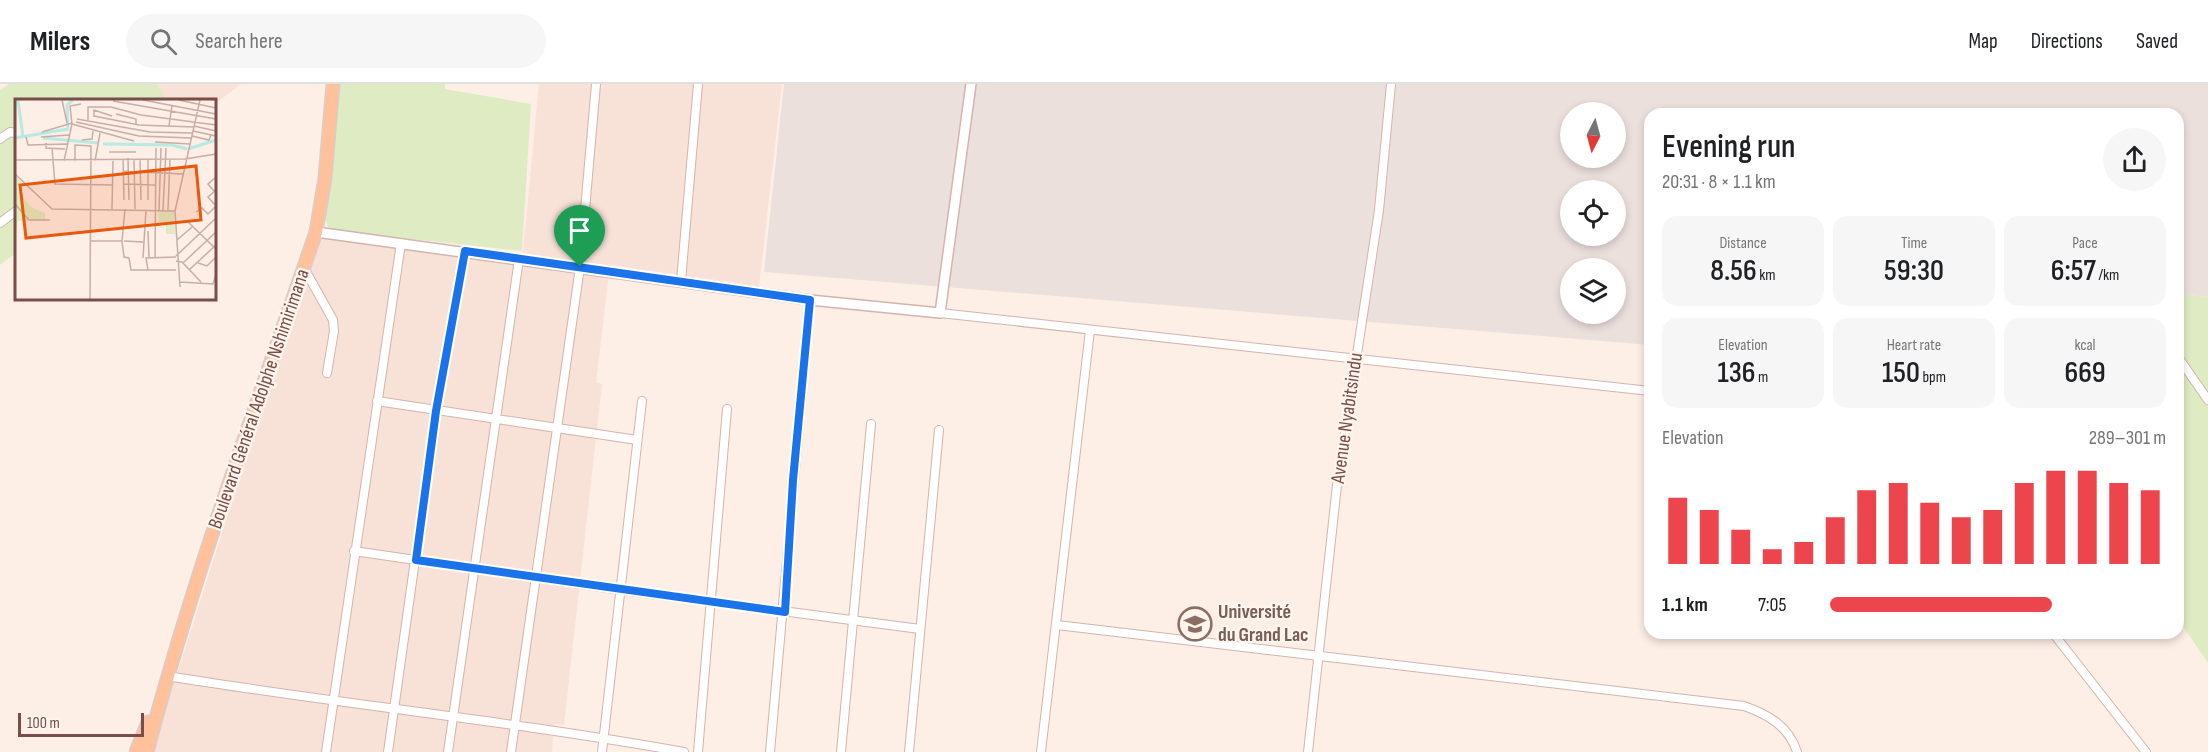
<!DOCTYPE html>
<meta charset="utf-8">
<style>
body{margin:0;font-family:"Sofia Sans Condensed",sans-serif;background:#f6f6f6;color:#202124;height:100vh;display:flex;flex-direction:column;font-size:22px;white-space:nowrap}
*{box-sizing:border-box;margin:0}
p{font-size:20px;color:#757577}
.icon{flex:none;width:33px;height:33px;fill:none;stroke:currentColor;stroke-width:2;stroke-linecap:round;stroke-linejoin:round}
.map{position:relative;flex:1;overflow:hidden}
.sheet{position:absolute;left:1644px;top:24px;width:540px;height:531px;display:flex;flex-direction:column;background:#fff;border-radius:18px;box-shadow:0 3px 9px #0003}
.sheet>*{flex:none}
.needle{width:39px;rotate:186deg}
.controls{position:absolute;left:1560px;top:18px;display:grid;gap:12px}
.controls a{display:grid;place-items:center;width:66px;height:66px;border-radius:50%;background:#fff;box-shadow:0 3px 9px #0003;font-size:30px}
.scale{position:absolute;left:18px;bottom:15px;width:126px;box-sizing:border-box;padding-left:6px;border:3px solid #794d49;border-top:0;font-size:16px;line-height:21px;white-space:nowrap;color:#794d49;-webkit-text-stroke:4px #fff4ee;paint-order:stroke}
.pin{position:absolute;display:grid;place-items:center;width:51px;height:51px;color:#fff;margin:-62px -26px;border-radius:50% 50% 50% 0;rotate:-45deg;box-shadow:0 0 6px #0007}
.pin .icon{rotate:45deg}
.round{display:grid;place-items:center;flex:none;width:63px;height:63px;border-radius:32px;background:#f6f6f6}
.head{display:flex;align-items:center;justify-content:space-between;height:102px;padding:0 18px}
h1{font-size:33px;font-weight:600;line-height:45px}
.figures{display:grid;grid-template-columns:repeat(3,1fr);gap:9px;height:102px;padding:6px 18px}
.figures div{display:grid;align-content:center;border-radius:15px;background:#f6f6f6;text-align:center}
.figures b{font-size:30px;font-weight:600}
.figures small{font-size:16px;font-weight:400}
.figures p{font-size:16px}
.chart{height:168px;padding:12px 18px}
.chart p{display:flex;justify-content:space-between}
.chart svg{width:100%;height:108px;margin-top:6px;stroke:#ed454d;stroke-width:6}
ul{padding:0 18px;list-style:none;font-size:20px}
li{display:grid;grid-template-columns:96px 72px 1fr;align-items:center;height:45px}
li i{height:15px;border-radius:8px;background:#ed454d}
header{display:flex;align-items:center;gap:36px;box-sizing:border-box;height:84px;padding:0 30px;background:#fff;border-bottom:2px solid #e0e0e0}
header strong{font-size:28px}
nav{display:flex;gap:33px;margin-inline-start:auto;font-size:21px}
.search{width:420px;height:54px;background:#f6f6f6;display:flex;align-items:center;gap:15px;box-sizing:border-box;padding:0 21px;border-radius:33px;color:#757577;font-size:22px}
.map>svg:first-child{display:block}
.residential{fill:#f8e1d7}
.industrial{fill:#ece0dd;fill-rule:evenodd}
.green{fill:#dfecc3}
.lines{fill:none;stroke-linecap:round;stroke-linejoin:round}
.minor-casing{stroke:#d3b4ae;stroke-width:10}
.tertiary-casing{stroke:#d3b4ae;stroke-width:12}
.primary-casing{stroke:#d9cdcc;stroke-width:15}
.minor{stroke:#fff;stroke-width:8}
.tertiary{stroke:#fff;stroke-width:9}
.primary{stroke:#ffc09c;stroke-width:12}
.route-casing{stroke:#fff;stroke-width:12}
.route{stroke:#1a73e8;stroke-width:8}
.labels{text-anchor:middle;dominant-baseline:central;stroke-width:5;stroke-linejoin:round;paint-order:stroke}
.street-label{font-size:20px;fill:#794d49;stroke:#fff4ee}
.education-label{font-size:20px;font-weight:bold;fill:#785e54;stroke:#fff4ee;text-anchor:start}
.inset-river{fill:none;stroke:#b9e9e3;stroke-width:3}
.inset-road{fill:none;stroke:#c8aea7;stroke-width:1.5}
.view{fill:#e8590c;fill-opacity:0.15;stroke:#e8590c;stroke-width:3}
.inset-edge{fill:none;stroke:#794d49;stroke-width:3}
</style>
<header>
<strong>Milers</strong>
<div class="search"><svg class="icon" aria-label="search" viewBox="0 0 24 24"><circle cx="10" cy="10" r="6"/><path d="M15 15l6 6"/></svg>Search here</div>
<nav><a>Map</a><a>Directions</a><a>Saved</a></nav>
</header>
<div class="map">
<svg width="2208" height="668" viewBox="0 0 2208 668">
<rect width="100%" height="100%" fill="#fdeee6"/>
<path class="residential" d="M156,0H241L215,20L214,16H168Z
M539,0H782L759,202L610,181L596,298L602,300L564,641L554,640L552,668H152L279,271L320,154L522,179Z"/>
<path class="industrial" d="M784,0H2208V213L2178,210V30H1650V261L764,188ZM1570,28H1616V74H1570ZM1570,106H1616V152H1570ZM1570,184H1616V230H1570Z"/>
<path class="green" d="M9,0H156L168,16H16V169L0,181V6Z
M335,0H445V5L531,20L522,167L329,146L325,134Z
M2178,210L2208,213V579L2178,535Z"/>
<g class="lines">
<g class="minor-casing">
<path id="minor" d="M0,55L10,48L16,49
M0,139L16,127
M304,184L333,236L334,247L327,289
M681,197L698,0
M940,229L1650,307
M2178,273L2208,316
M377,317L637,356
M354,467L621,506L920,545
M1057,541L1744,622C1767,630 1789,642 1797,668
M2053,549L2146,668
M167,592C339,620 512,637 684,668
M326,668L401,159
M388,668L436,327L465,167
M448,668L519,175
M511,668L580,183L596,0
M602,668L642,317
M698,668L727,325
M770,668L810,216
M841,668L871,340
M909,668L939,346
M1041,668L1090,246
M1308,668L1337,401L1379,126L1391,0"/>
</g>
<g class="tertiary-casing">
<path id="tertiary" d="M316,148L810,216L940,229L971,0"/>
</g>
<g class="primary-casing">
<path id="primary" d="M136,668L148,638
M147,668C193,492 257,320 316,148L325,94L333,0"/>
</g>
<use href="#minor" class="minor"/>
<use href="#tertiary" class="tertiary"/>
<use href="#primary" class="primary"/>
</g>
<g class="lines">
<g class="route-casing">
<path id="route" d="M465,167L810,216L793,396L785,528L416,476L436,327Z"/>
</g>
<use href="#route" class="route"/>
</g>
<defs>
<g id="university-ring" transform="scale(1.725)"><circle r="9.5" fill="#fff4ee" stroke="#8d6e63" stroke-width="1.5"/><path d="M0-5L7-2L0 1L-7-2ZM-4 1L0 2.5L4 1V4Q0 6-4 4Z" fill="#8d6e63"/></g>
</defs>
<g fill-rule="evenodd">
<use href="#university-ring" x="1195" y="540"/>
</g>
<g class="labels">
<g class="street-label">
<text transform="translate(259 315) rotate(-71)">Boulevard Général Adolphe Nshimirimana</text>
<text transform="translate(1347 334) rotate(-82)">Avenue Nyabitsindu</text>
</g>
<g class="education-label">
<text x="1218" y="528">Université<tspan x="1218" dy="23">du Grand Lac</tspan></text>
</g>
</g>
<g transform="translate(15 15)">
<rect width="201" height="201" fill="#fdeee6"/>
<path d="M0,77L9,85L0,88L16,108L30,114V122H3L0,135ZM143,112H159L160,135H151V124H144Z" fill="#dfecc3"/>
<path class="inset-river" d="M3,1L8,38M0,39L53,30L52,6L58,1M28,39L83,44M88,45L157,46L172,50M173,50L201,41"/>
<path class="inset-road" d="M47,1L52,24M128,1L201,15M164,1L201,9M98,2L201,20M101,15L121,20V25M79,17L124,26L179,28M79,18V11L97,17M62,20L135,33L177,34M73,21V8H96L126,16L201,26M61,23L124,37L176,39M57,25L119,42M154,27L157,6M179,27L201,32M178,32L201,37M27,33L57,24M177,37L194,41L196,36M11,38L13,46L52,45M26,38L54,36M67,41L77,40L78,32M140,43L175,45M31,44V49L50,50M37,49L40,85L98,86M94,53H121M113,59L114,101M108,60L109,101M119,60L120,110M125,60L126,101M0,61L170,60L201,55M49,62L57,25L55,7L66,5M60,62V46L76,47L75,200M80,62L85,34M108,72L168,75M0,75L37,110L160,112M109,85L140,86M201,91L193,98L201,107M199,92L193,85L201,78M133,101V60M0,105L14,121H35M97,110L98,62M144,111L146,49M148,111L151,49M153,111L155,60M181,113L187,109L193,115L201,107M172,122L201,150M133,132L134,158M162,141L177,128M76,142H107L110,110M107,142L109,158L114,159L116,171H161M109,142L128,143M161,157L201,119M128,159L131,111M140,159L141,49M161,162L167,163L186,183M168,164L201,133M183,164L192,167L201,158M133,171L131,159L161,158M174,171L201,146M165,183L198,185L201,175M165,188L160,112L185,1"/>
<path class="view" d="M181,67L186,121L11,139L5,86Z"/>
<rect width="201" height="201" class="inset-edge"/>
</g>
</svg>
<div class="controls">
<a><svg class="needle" viewBox="-14 -14 28 28"><path d="M0-13l5 13h-10z" fill="#e53935"/><path d="M0 13l5-13h-10z" fill="#757577"/></svg></a>
<a><svg class="icon" aria-label="locate" viewBox="0 0 24 24"><circle cx="12" cy="12" r="6"/><path d="M12 2v4M12 18v4M2 12h4M18 12h4"/></svg></a>
<a><svg class="icon" aria-label="layers" viewBox="0 0 24 24"><path d="M12 4l9 5-9 5-9-5zM3 14l9 5 9-5"/></svg></a>
</div>
<div class="scale">100 m</div>
<div class="pin" style="left:580px;top:183px;background:#1e9e55"><svg class="icon" aria-label="arrive" viewBox="0 0 24 24"><path d="M6 21V4h12l-3 4 3 4H6"/></svg></div>
<section class="sheet">
<div class="head"><div><h1>Evening run</h1><p>20:31 · 8 × 1.1 km</p></div><a class="round"><svg class="icon" aria-label="share" viewBox="0 0 24 24"><path d="M12 15V3M7 8l5-5 5 5M5 13v7h14v-7"/></svg></a></div>
<div class="figures">
<div><p>Distance</p><b>8.56<small> km</small></b></div>
<div><p>Time</p><b>59:30</b></div>
<div><p>Pace</p><b>6:57<small> /km</small></b></div>
</div>
<div class="figures">
<div><p>Elevation</p><b>136<small> m</small></b></div>
<div><p>Heart rate</p><b>150<small> bpm</small></b></div>
<div><p>kcal</p><b>669</b></div>
</div>
<div class="chart"><p><span>Elevation</span>289–301 m</p>
<svg viewBox="0 0 160 44" preserveAspectRatio="none"><path d="M5 44V17M15 44V22M25 44V30M35 44V38M45 44V35M55 44V25M65 44V14M75 44V11M85 44V19M95 44V25M105 44V22M115 44V11M125 44V6M135 44V6M145 44V11M155 44V14"/></svg>
</div>
<ul>
<li><b>1.1 km</b>7:05<i style="width:66%"></i></li>
</ul>
</section>
</div>
